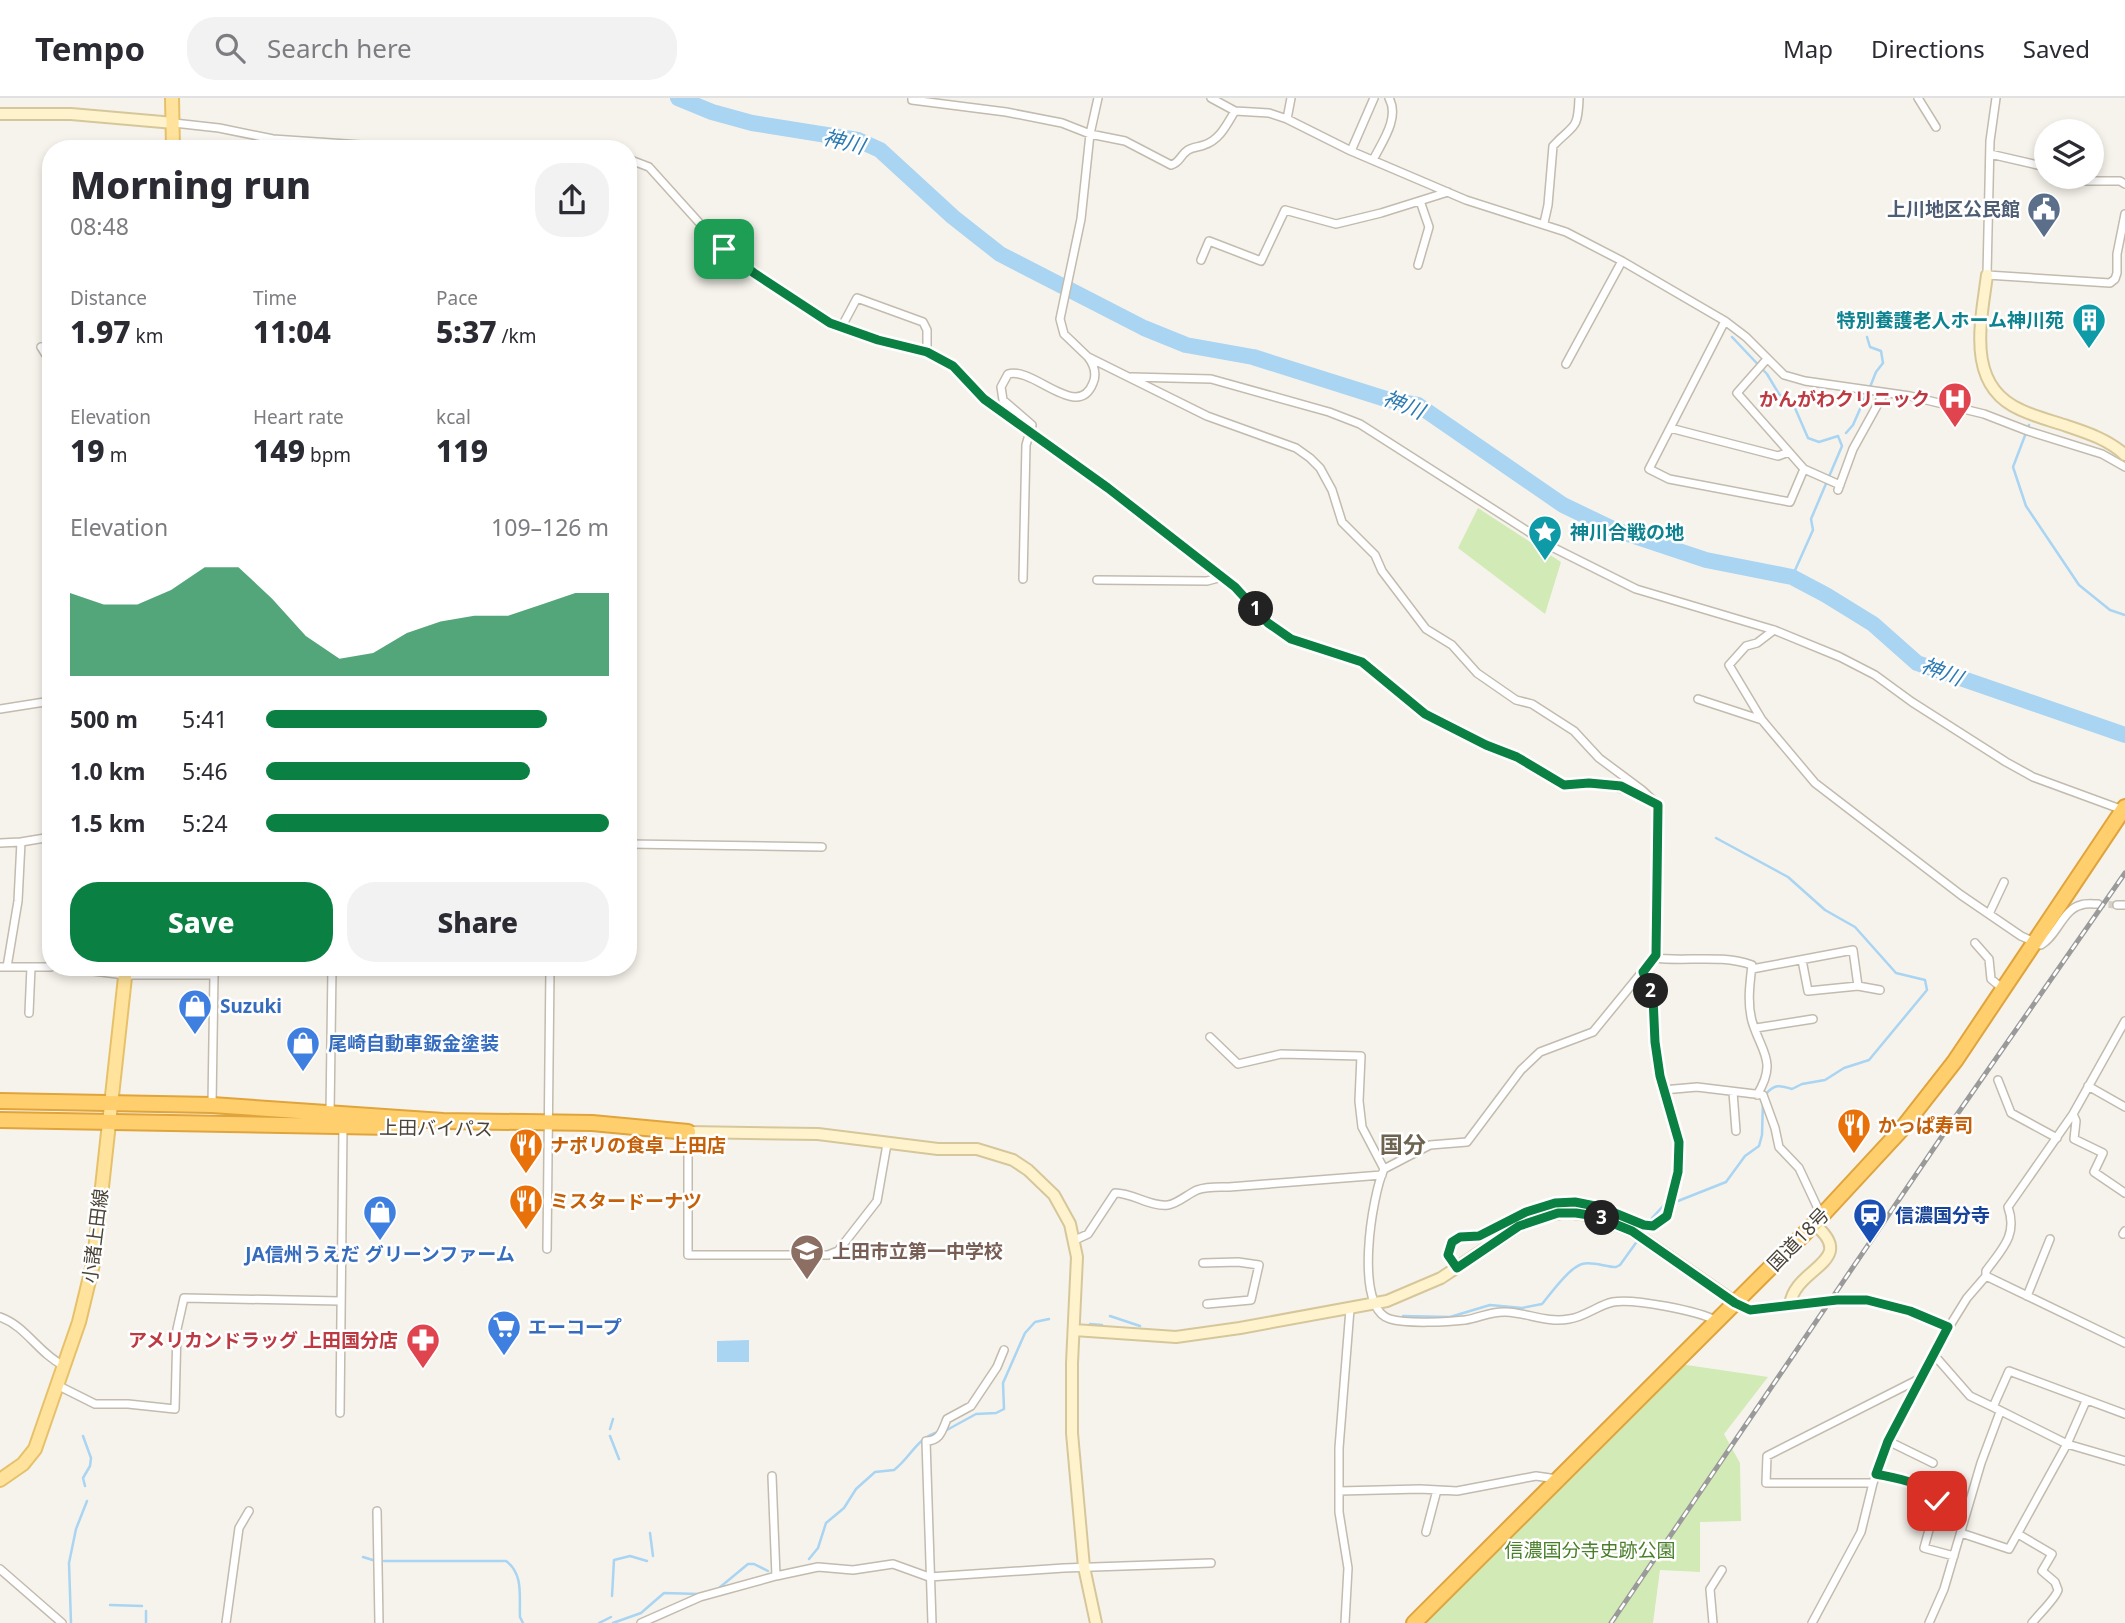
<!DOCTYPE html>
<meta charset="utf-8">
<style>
body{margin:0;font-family:"Noto Sans","Noto Sans JP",sans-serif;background:#f2f2f3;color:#2b2b33;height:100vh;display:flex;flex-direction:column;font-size:26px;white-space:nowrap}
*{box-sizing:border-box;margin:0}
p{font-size:23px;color:#7c7c81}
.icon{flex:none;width:38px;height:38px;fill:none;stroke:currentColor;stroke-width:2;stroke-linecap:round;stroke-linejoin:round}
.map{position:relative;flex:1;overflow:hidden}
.sheet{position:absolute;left:42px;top:42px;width:595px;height:836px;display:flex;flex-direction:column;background:#fff;border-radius:28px;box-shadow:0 4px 10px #0003}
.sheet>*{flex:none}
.buttons{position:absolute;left:2034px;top:21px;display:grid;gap:14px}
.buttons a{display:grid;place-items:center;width:70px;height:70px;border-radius:50%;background:#fff;box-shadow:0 4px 10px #0003;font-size:35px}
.pin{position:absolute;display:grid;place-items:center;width:60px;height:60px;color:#fff;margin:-30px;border-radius:14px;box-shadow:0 4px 10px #0006}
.km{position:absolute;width:35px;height:35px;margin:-18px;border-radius:50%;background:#222;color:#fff;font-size:19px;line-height:35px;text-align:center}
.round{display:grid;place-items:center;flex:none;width:74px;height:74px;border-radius:28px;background:#f2f2f3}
.overview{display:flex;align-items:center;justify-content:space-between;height:119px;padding:0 28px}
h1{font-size:38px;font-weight:800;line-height:52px}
.metrics{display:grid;grid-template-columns:repeat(3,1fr);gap:10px;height:119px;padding:7px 28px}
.metrics div{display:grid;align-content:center}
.metrics b{font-size:30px;font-weight:800}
.metrics small{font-size:19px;font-weight:400}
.metrics p{font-size:19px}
.chart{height:196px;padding:14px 28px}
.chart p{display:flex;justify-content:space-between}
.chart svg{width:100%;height:126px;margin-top:7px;fill:#0b8043;opacity:.7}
.action{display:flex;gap:14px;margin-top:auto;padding:14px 28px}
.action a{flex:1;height:80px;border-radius:28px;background:#0b8043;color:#fff;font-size:28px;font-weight:800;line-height:80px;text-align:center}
.action a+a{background:#f2f2f3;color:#2b2b33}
ul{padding:0 28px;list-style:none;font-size:23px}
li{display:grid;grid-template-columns:112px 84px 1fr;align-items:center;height:52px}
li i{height:18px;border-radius:9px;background:#0b8043}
header{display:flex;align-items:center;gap:42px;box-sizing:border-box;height:98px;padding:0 35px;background:#fff;border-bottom:2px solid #e1e1e2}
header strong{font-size:33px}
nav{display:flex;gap:38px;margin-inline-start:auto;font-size:24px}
.search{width:490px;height:63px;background:#f2f2f3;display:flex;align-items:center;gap:18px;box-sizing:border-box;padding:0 24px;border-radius:28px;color:#7c7c81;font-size:26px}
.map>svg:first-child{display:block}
.green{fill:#d2eab5}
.water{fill:#a9d4f2}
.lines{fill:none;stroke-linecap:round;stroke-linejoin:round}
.stream{stroke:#a9d4f2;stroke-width:2.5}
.river{stroke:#a9d4f2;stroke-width:16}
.street-tunnel{stroke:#d4d0c8;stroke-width:7;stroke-dasharray:7 3.5;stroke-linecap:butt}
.street-casing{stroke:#c2bbae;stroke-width:10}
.secondary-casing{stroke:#d6c79b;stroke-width:14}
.primary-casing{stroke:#e6c16a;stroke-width:16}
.highway-casing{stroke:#e0a43c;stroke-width:18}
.street{stroke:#fff;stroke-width:7}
.secondary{stroke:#fff3cd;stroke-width:10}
.primary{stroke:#ffe39c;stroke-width:12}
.highway{stroke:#ffcf6e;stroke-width:14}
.rail-casing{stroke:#9a9a9a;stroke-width:5}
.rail{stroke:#fff;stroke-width:2.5;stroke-dasharray:8;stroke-linecap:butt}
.route-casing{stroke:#fff;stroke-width:14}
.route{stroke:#0b8043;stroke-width:9}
.labels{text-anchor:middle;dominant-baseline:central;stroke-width:5;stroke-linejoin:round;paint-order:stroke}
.service-label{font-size:19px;font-weight:bold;fill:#4e5e75;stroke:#fff;text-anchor:end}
.culture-label{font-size:19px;font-weight:bold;fill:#0d838f;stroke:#fff;text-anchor:end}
.health-label{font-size:19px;font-weight:bold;fill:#be3a42;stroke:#fff;text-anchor:end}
.shop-label{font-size:19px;font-weight:bold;fill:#366cbe;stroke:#fff;text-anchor:start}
.food-label{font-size:19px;font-weight:bold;fill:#c56008;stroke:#fff;text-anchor:start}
.street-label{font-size:19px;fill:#4b4439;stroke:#fff}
.transit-label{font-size:19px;font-weight:bold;fill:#164399;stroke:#fff;text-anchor:start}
.education-label{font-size:19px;font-weight:bold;fill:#785e54;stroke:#fff;text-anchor:start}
.park-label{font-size:19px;fill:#4a7f2a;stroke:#fff}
.water-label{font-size:21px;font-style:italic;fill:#2e7ab2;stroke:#fff}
.quarter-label{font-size:23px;font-weight:bold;fill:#6e6250;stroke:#fff}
</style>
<header>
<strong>Tempo</strong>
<div class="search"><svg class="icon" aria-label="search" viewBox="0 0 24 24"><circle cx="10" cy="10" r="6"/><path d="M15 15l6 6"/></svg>Search here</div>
<nav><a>Map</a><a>Directions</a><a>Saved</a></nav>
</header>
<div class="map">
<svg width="2125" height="1525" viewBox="0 0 2125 1525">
<rect width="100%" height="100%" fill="#f6f3ec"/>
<path class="green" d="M1478,410L1561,464L1545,516L1458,450Z
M1673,1265L1768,1279L1724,1336L1740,1365L1741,1423L1700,1424V1474L1660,1472L1653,1525H1414Z"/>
<path class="water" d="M749,1242V1264H717V1243Z"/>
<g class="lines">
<path class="stream" d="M1732,239L1767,276L1779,296L1795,310L1808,340L1819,344L1838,338L1842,348L1811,421L1813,432L1792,479
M1867,239L1870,249L1881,253L1883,265L1876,274L1870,289
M2029,327L2013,369L2026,408L2079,487L2110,512L2125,517
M1846,335L1853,327L1867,295
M1716,740L1788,779L1825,812L1855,829L1896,875L1925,882L1927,892L1869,962L1844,970L1825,982L1802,986L1792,991C1780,987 1774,986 1766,996
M1678,1103L1726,1084L1745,1058L1759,1048L1762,1037L1763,1002
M1652,1120L1665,1106
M1110,1218L1140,1228
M1403,1218L1450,1219L1490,1207L1522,1210L1542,1206C1551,1195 1569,1170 1582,1166C1592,1163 1606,1169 1616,1169L1620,1167L1638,1142
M1090,1226L1102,1227
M610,1331L613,1321
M945,1333L976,1316L996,1315L1004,1311L1003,1285L1025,1235L1035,1224L1049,1221
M83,1338L91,1360L90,1368L83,1380L85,1388
M610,1338L619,1361
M650,1435L653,1458
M363,1459L376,1463
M809,1461L818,1450L826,1425L844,1410L856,1391L875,1374L894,1372C911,1359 917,1339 939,1334
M384,1463H506C524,1476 519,1499 520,1519L523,1525
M719,1490L748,1466H754L768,1473
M612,1498L614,1462L630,1458L647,1463
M110,1507L142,1508
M146,1513V1525
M71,1525L69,1465L76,1431L87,1403
M599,1525L611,1519
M613,1525L641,1515L664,1495L699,1496"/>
<path class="river" d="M678,0L712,14L752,25L858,42L880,52L953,119L1000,156L1144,230L1186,247L1253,259L1389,302L1418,307L1563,407L1613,431L1706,462L1792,479L1826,497L1873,526L1917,565L2125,637"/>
<path class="street-tunnel" d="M2098,806L2117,807"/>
<g class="street-casing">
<path id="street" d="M912,0V2L1006,14L1062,25L1090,36L1125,43L1171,67C1180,65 1180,57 1188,52C1193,49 1199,49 1204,47C1220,42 1227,26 1235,13
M1098,0L1090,36L1081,121L1060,221L1064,236L1088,259L1207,318L1296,350L1310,360L1320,370L1332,392L1342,424L1375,457L1382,473L1426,531L1452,547L1477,575L1516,602L1532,606L1574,633L1599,660L1642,692L1658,707L1656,857L1593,934L1540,954L1521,972L1467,1044L1430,1047L1384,1071C1372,1097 1353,1210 1390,1221C1406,1226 1448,1224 1465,1222C1479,1220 1491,1213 1506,1214C1528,1215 1547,1225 1569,1221C1585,1219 1598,1207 1613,1204C1633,1200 1699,1213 1717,1223
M1211,0L1235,13L1269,15L1287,21L1351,53L1466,102L1566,134L1622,163L1725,223L1746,239L1784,277L1805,283L1910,298L1984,316L2028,333L2102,356L2125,369
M1918,0L1936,29
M1996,0L1990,43L1987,177L2110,185L2115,181L2117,175V156L2125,116
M1287,21L1291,0
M174,25L219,30L273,41L420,51
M1351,53L1374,0
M1990,56L2046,69
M628,61L649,69L713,140L737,162L830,225L878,242L927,254L953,268L984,301L1108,390L1235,489L1268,525L1301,545L1362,563L1425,616L1486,647L1517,659L1564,687C1594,681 1619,688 1646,700
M1373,62C1382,44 1400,20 1389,0
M2070,79L2086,83H2120L2125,86
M1544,125L1548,107L1553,48C1573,26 1578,34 1579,0
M1201,162L1209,143L1261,163L1285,112L1336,126L1381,115L1448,94
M1418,167L1429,129L1420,103
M1725,223L1649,371L1669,381L1790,404L1804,371
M841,230L857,200L923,224L927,232V254
M41,249L51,265
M1767,261L1737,295L1804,371L1840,387
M1566,266L1622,163
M1131,279L1211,281L1329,314L1360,326L1554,450L1636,491L1774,532L1840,559L1875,577L1912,604L2006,664L2033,679L2123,712
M1670,330L1778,358L1789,354
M1838,392L1853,351L1884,295
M1023,481L1026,347L1032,327L1003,302L1001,289L1008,276C1033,268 1078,324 1093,285C1097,276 1094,267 1088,259
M1097,482L1207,483L1222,479
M1698,601L1762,622L1815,685L1961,797L2021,838L2041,847C2057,838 2063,811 2081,807C2086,805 2093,806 2098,806
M0,611L51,603
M1762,622L1729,567L1746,548L1757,545L1774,532
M0,745L21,744
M628,746L822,749
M2117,807H2125
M1989,816L2004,784
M1975,845L1989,861L1991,881L2003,891
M1654,860C1687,864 1720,856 1752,867C1750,885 1747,904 1752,923C1761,954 1778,963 1757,997
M1802,862L1808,893L1858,888L1880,892
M0,869H51
M7,869L18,803L21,744L51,739
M69,870L125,877H214
M1752,871L1853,852L1858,888
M1643,874L1653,899L1655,944L1663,992L1697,989L1763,997L1775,1030L1779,1049L1799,1070L1821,1117
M29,915L31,869
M1756,930L1813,921
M1210,939L1238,966L1281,956L1361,958L1359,1003L1362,1029L1384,1071
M1998,982L2011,1015L2057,1040
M2088,988L2125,1009
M1733,994L1736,1033
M212,1007L214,877L219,870
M330,1016L332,870
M2073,1016L2076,1023L2074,1041L2103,1055L2094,1074L2125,1095
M688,1034V1157H828L838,1153L877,1103L887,1046
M2123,1136L2125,1133
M1075,1142L1088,1136L1115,1095C1133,1095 1150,1109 1168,1107C1177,1106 1188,1096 1197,1092C1208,1088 1218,1089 1229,1089L1382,1077
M547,1151L550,870
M1203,1165L1238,1164L1259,1167L1251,1202L1207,1206
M1456,1170L1449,1157L1452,1144L1460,1139L1479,1137L1526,1114L1555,1105L1575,1104L1600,1109L1644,1127L1653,1128L1667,1118L1680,1057L1678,1035L1663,992
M1986,1178L2125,1245
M2027,1198L2050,1141
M1736,1205L1750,1212L1837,1202H1867L1910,1213L1949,1229
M0,1219C26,1228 38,1255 64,1268
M1935,1258L1970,1298L1993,1309
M57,1287L95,1306H128L175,1311L177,1231L184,1200L340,1203
M340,1315L343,1028
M2125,1316L2009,1273L1993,1309L2067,1346L2125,1363
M1888,1343L1933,1365
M1876,1376C1900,1381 1921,1383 1937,1403L1924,1450L1954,1458
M772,1378L776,1478
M1873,1385H1766L1767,1358L1921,1280
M1339,1393L1420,1391L1457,1393L1536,1378L1557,1381
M377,1413L379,1525
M1426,1434L1437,1392
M1961,1435L2009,1451L2067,1346L2086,1303
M2018,1436L2052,1456L2042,1473L2055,1484L2058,1492C2056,1500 2039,1516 2032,1525
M0,1471L62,1525
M226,1525L239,1430L249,1413
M641,1525L700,1499L776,1478L818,1469L853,1472L893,1466L929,1479L1064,1470L1211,1465
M932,1525L926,1343C940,1343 942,1333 947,1321L971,1308L997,1269L1004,1252
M1345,1525L1348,1470L1339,1414V1350L1350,1211
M1713,1525L1710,1491L1722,1472
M1812,1525L1861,1434L1873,1385L1888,1343L1949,1229L1967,1200L1986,1178V1173C2002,1151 2018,1137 2008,1109L2073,1016L2125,923
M1929,1525L1944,1491L1981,1365L2000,1314"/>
</g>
<g class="secondary-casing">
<path id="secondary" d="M0,16H71L174,25
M1987,177C1981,224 1965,288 2021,312C2036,319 2052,323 2067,328C2088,335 2109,342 2125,357
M688,1034L818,1036L938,1051H977L1013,1062L1028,1072L1054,1097L1070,1126L1077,1159L1072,1265V1335L1084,1469L1096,1525
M1790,1207C1794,1169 1860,1164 1814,1126
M1074,1232L1176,1239L1240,1230L1387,1203L1441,1180L1519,1128L1545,1118L1566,1114L1595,1118L1632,1133L1736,1205"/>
</g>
<g class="primary-casing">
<path id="primary" d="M172,0L173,51
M0,1382L23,1366L35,1351L79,1224L94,1162L126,870"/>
</g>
<g class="highway-casing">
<path id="highway" d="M0,1003L212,1007L443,1023L592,1025L688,1034
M0,1022L393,1029
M1414,1525L1814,1126L1901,1032L1955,963L2125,709"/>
</g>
<use href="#street" class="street"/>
<use href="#secondary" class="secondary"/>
<use href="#primary" class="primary"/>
<use href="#highway" class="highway"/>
<g class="rail-casing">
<path id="rail" d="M1611,1525L1949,1028L2125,775"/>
</g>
<use href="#rail" class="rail"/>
</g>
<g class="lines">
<g class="route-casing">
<path id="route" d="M724,151L754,175L830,225L878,242L927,254L953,268L984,301L1108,390L1235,489L1268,525L1291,541L1362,564L1425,616L1486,647L1517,659L1564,687L1589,685L1621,688L1658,707L1656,857L1643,874L1653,899L1655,944L1660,978L1679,1044L1678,1074L1667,1118L1653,1128L1644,1127L1600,1109L1575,1104L1555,1105L1526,1114L1479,1138L1460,1139L1452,1144L1448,1157L1457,1170L1519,1128L1558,1115H1576L1595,1118L1632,1133L1735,1205L1750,1212L1837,1202H1867L1910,1213L1948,1229L1888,1343L1876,1376C1900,1381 1921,1383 1937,1403"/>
</g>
<use href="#route" class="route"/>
</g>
<defs>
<g id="civic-pin" transform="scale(1.75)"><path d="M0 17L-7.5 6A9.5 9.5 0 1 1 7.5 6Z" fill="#5c6f8a" stroke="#fff"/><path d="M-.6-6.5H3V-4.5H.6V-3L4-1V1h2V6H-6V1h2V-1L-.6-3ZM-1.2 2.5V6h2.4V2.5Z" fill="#fff"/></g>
<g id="building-pin" transform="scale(1.75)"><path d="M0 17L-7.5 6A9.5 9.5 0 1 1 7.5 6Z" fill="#0f9aa8" stroke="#fff"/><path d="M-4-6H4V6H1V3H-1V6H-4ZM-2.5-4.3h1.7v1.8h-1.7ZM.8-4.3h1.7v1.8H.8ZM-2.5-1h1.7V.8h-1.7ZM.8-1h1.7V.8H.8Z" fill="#fff"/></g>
<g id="hospital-pin" transform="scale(1.75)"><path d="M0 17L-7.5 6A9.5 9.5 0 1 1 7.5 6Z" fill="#e0444e" stroke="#fff"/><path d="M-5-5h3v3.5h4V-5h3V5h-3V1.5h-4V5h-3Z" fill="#fff"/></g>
<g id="sight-pin" transform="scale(1.75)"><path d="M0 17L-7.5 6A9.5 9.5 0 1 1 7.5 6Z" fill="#0f9aa8" stroke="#fff"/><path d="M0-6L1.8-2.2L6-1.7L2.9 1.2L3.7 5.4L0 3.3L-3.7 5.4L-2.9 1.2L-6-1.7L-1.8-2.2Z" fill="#fff"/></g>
<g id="shop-pin" transform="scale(1.75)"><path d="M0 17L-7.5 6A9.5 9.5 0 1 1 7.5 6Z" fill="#3f7fe0" stroke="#fff"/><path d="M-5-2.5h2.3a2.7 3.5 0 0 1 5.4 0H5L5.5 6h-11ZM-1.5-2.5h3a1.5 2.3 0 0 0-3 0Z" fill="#fff"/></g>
<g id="restaurant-pin" transform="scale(1.75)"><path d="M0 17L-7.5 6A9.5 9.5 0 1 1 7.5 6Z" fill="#e8710a" stroke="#fff"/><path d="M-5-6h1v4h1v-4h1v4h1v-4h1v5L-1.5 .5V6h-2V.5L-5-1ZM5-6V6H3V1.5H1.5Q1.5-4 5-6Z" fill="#fff"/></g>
<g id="station-pin" transform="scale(1.75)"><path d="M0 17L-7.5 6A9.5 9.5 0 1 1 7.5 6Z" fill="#1a4fb4" stroke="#fff"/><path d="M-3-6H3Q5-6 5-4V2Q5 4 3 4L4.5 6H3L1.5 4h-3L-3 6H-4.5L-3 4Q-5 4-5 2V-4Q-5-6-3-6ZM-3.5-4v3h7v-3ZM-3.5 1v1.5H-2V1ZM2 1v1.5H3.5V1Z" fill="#fff"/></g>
<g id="school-pin" transform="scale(1.75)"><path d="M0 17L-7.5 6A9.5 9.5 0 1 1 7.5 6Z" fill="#8d6e63" stroke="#fff"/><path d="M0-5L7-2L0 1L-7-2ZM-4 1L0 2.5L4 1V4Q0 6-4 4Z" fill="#fff"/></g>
<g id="supermarket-pin" transform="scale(1.75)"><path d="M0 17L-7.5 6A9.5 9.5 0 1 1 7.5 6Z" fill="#3f7fe0" stroke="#fff"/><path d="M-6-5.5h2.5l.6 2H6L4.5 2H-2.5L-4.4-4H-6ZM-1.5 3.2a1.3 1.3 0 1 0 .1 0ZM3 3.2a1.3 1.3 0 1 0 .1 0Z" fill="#fff"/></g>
<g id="pharmacy-pin" transform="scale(1.75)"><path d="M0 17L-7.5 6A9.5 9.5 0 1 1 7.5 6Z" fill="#e0444e" stroke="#fff"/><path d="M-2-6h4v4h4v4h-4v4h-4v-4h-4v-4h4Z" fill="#fff"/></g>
</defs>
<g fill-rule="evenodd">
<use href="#civic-pin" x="2044" y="111"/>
<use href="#building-pin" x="2089" y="222"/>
<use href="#hospital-pin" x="1955" y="301"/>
<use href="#sight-pin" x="1545" y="434"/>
<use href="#shop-pin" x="195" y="908"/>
<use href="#shop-pin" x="303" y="945"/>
<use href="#restaurant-pin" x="1854" y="1027"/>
<use href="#restaurant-pin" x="526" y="1047"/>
<use href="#restaurant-pin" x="526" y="1103"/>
<use href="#shop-pin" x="380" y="1114"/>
<use href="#station-pin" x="1870" y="1117"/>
<use href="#school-pin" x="807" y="1153"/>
<use href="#supermarket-pin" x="504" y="1229"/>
<use href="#pharmacy-pin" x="423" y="1242"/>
</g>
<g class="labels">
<g class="service-label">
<text x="2020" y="111">上川地区公民館</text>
</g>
<g class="culture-label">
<text x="2064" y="222">特別養護老人ホーム神川苑</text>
<text x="1570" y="434" text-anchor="start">神川合戦の地</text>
</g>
<g class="health-label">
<text x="1930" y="301">かんがわクリニック</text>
<text x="398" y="1242">アメリカンドラッグ 上田国分店</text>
</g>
<g class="shop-label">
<text x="220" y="908">Suzuki</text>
<text x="328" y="945">尾崎自動車鈑金塗装</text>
<text x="380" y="1156" text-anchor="middle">JA信州うえだ グリーンファーム</text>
<text x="528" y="1229">エーコープ</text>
</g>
<g class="food-label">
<text x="1878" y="1027">かっぱ寿司</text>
<text x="550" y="1047">ナポリの食卓 上田店</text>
<text x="550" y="1103">ミスタードーナツ</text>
</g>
<g class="street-label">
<text transform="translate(436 1030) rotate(1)">上田バイパス</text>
<text transform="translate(95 1138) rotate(-83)">小諸上田線</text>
<text transform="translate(1798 1141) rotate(-46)">国道18号</text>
</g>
<g class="transit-label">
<text x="1895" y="1117">信濃国分寺</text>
</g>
<g class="education-label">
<text x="832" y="1153">上田市立第一中学校</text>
</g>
<g class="park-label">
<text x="1590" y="1452">信濃国分寺史跡公園</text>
</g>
<g class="water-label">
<text transform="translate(844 43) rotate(14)">神川</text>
<text transform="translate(1404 306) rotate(22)">神川</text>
<text transform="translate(1942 573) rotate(21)">神川</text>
</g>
<g class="quarter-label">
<text x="1403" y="1046">国分</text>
</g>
</g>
</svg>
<div class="buttons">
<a><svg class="icon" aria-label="layers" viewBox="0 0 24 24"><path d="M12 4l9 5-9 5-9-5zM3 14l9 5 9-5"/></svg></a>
</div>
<div class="pin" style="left:724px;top:151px;background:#1e9e55"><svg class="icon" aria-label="arrive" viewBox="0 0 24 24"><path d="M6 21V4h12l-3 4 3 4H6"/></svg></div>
<div class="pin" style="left:1937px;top:1403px;background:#d93025"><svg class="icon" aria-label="check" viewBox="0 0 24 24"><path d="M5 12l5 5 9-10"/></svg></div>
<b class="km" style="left:1256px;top:511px">1</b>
<b class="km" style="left:1651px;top:893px">2</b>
<b class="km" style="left:1602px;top:1120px">3</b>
<section class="sheet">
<div class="overview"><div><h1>Morning run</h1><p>08:48</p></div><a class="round"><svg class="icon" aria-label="share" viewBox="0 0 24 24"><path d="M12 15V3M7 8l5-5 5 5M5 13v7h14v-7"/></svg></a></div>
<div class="metrics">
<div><p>Distance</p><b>1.97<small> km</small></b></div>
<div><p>Time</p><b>11:04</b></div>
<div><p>Pace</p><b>5:37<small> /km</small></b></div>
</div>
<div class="metrics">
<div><p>Elevation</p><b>19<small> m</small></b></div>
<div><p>Heart rate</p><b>149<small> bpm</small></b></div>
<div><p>kcal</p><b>119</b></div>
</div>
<div class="chart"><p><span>Elevation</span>109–126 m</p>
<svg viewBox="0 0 160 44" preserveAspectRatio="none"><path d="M0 44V15L10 19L20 19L30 14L40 6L50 6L60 17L70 30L80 38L90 36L100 29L110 25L120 23L130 23L140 19L150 15L160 15V44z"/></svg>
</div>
<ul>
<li><b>500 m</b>5:41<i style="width:82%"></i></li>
<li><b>1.0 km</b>5:46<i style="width:77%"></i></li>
<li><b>1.5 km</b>5:24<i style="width:100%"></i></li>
</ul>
<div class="action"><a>Save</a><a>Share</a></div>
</section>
</div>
